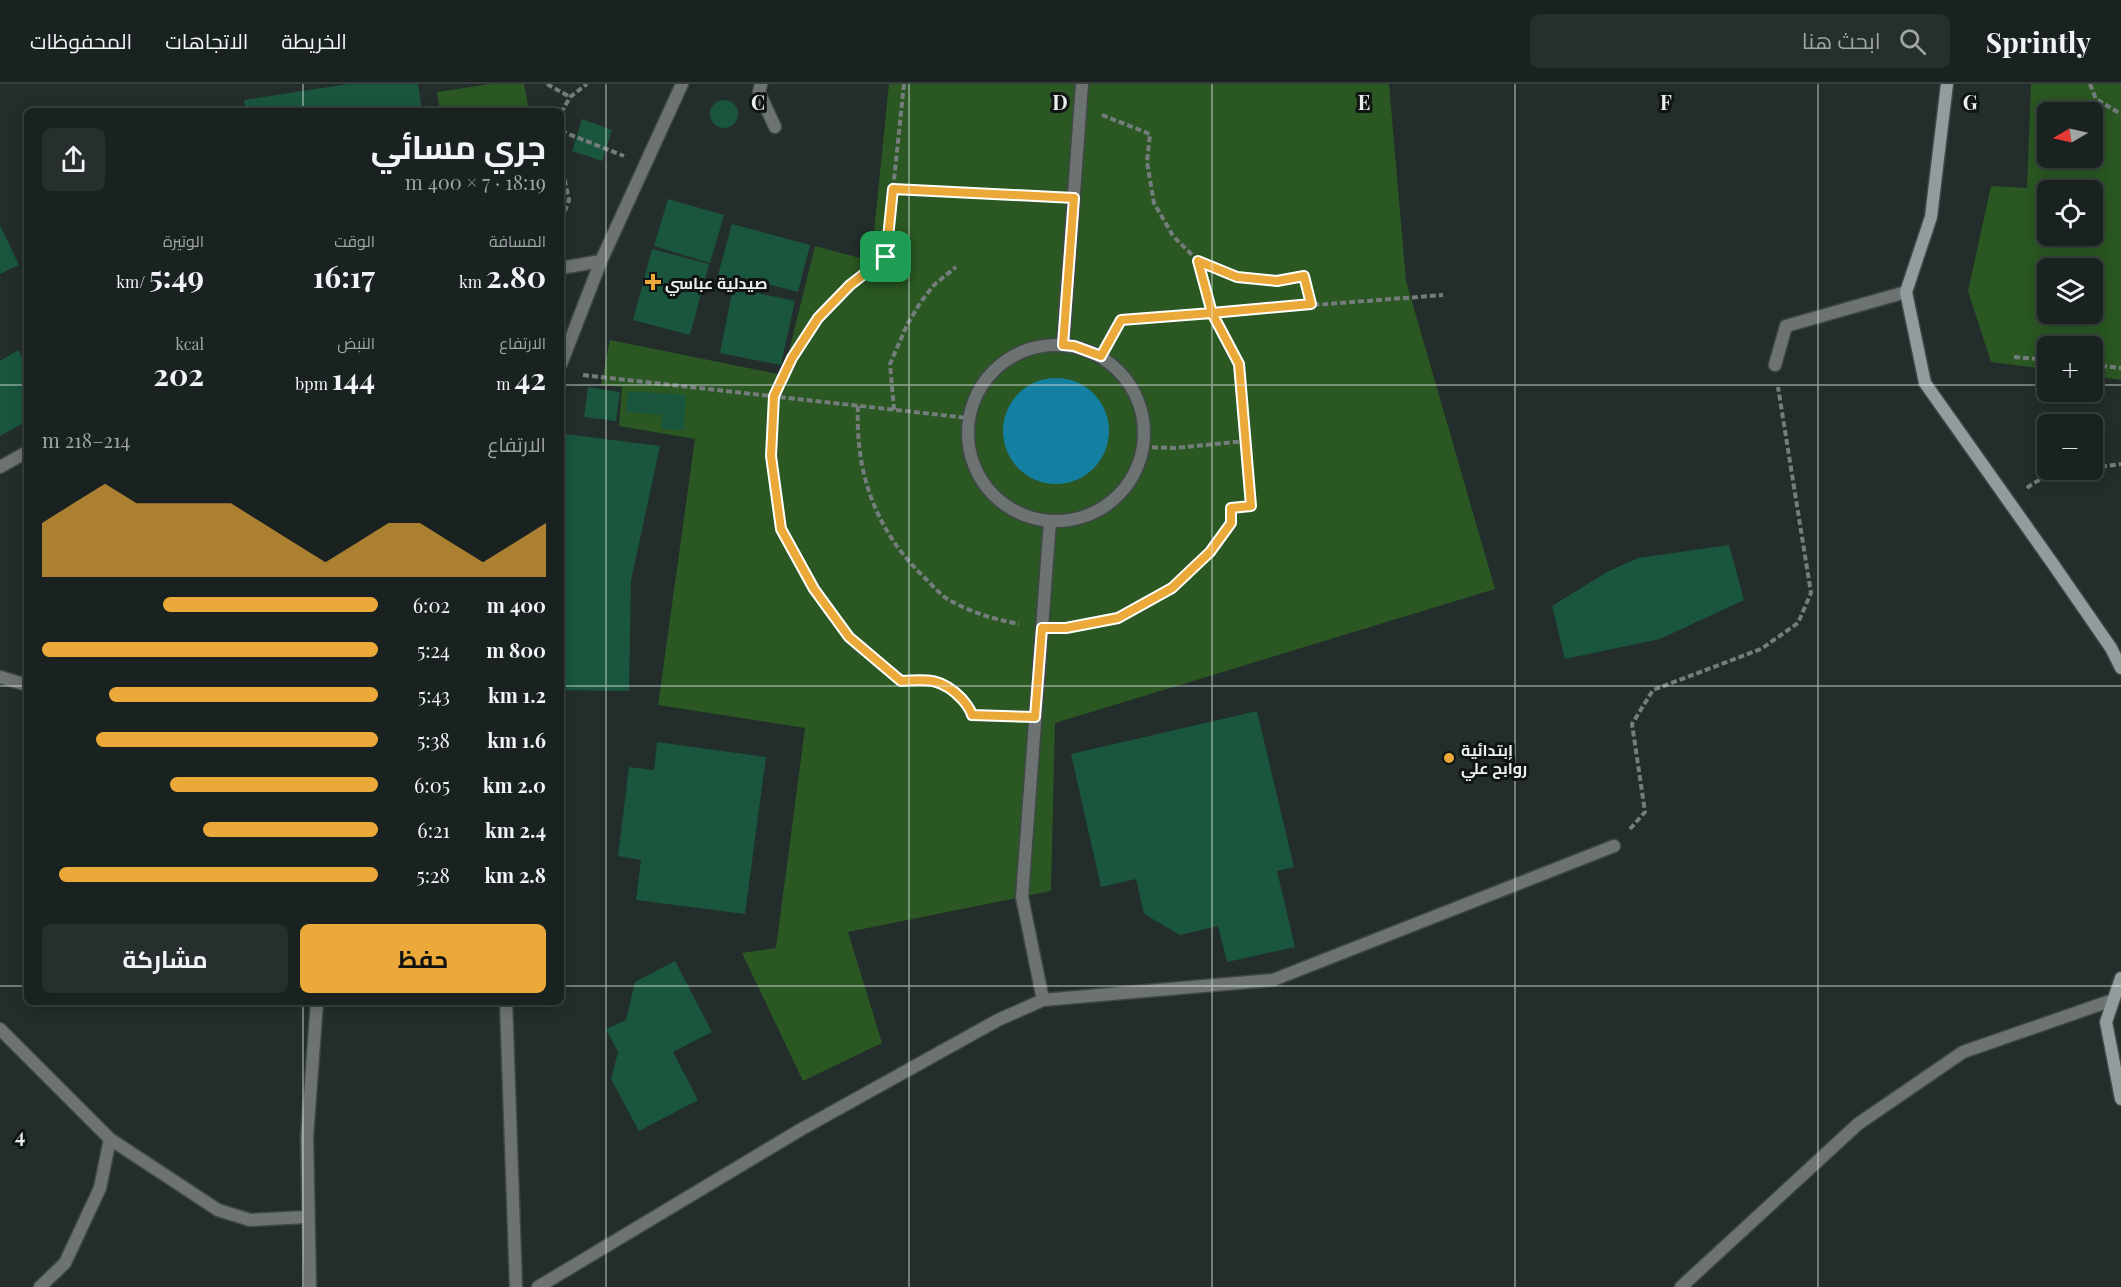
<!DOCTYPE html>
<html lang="ar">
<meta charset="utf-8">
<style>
body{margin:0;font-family:"Playfair Display",Cairo,serif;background:#272f2e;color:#f1f3f6;direction:rtl;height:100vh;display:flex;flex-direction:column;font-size:22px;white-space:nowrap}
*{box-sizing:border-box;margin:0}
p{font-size:20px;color:#9fa4a5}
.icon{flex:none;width:33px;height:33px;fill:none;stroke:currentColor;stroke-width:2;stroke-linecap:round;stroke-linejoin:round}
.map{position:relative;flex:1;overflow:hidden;direction:ltr}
.drawer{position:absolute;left:24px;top:24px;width:540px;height:897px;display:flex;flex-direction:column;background:#1a2221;border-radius:9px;box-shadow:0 3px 15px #0003,0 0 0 2px #383f3f;direction:rtl}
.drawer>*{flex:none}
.needle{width:39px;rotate:261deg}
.tools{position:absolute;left:2037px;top:18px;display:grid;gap:12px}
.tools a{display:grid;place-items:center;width:66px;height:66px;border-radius:9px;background:#1a2221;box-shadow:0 3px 15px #0003,0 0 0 2px #383f3f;font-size:30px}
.pin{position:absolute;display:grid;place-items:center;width:51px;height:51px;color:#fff;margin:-26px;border-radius:12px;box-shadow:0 3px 9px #0006}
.round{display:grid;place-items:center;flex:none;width:63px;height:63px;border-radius:9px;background:#272f2e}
.overview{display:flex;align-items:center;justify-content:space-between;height:102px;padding:0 18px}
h1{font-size:33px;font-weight:700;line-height:45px}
.metrics{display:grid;grid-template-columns:repeat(3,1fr);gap:9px;height:102px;padding:6px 18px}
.metrics div{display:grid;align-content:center}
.metrics b{font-size:30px;font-weight:700}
.metrics small{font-size:16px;font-weight:400}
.metrics p{font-size:16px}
.chart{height:168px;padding:12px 18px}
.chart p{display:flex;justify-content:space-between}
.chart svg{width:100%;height:108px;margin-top:6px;fill:#eba939;opacity:.7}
.cta{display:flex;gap:12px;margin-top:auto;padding:12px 18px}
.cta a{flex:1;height:69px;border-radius:9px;background:#eba939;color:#111;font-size:24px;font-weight:700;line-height:69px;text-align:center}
.cta a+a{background:#272f2e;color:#f1f3f6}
ul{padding:0 18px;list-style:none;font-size:20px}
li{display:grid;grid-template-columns:96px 72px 1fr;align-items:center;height:45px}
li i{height:15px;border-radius:8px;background:#eba939}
header{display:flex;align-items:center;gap:36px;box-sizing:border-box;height:84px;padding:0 30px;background:#1a2221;border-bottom:2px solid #383f3f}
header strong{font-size:28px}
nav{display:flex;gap:33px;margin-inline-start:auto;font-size:21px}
.search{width:420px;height:54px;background:#272f2e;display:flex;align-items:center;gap:15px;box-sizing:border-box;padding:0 21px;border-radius:9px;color:#9fa4a5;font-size:22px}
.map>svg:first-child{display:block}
.green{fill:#2a5722;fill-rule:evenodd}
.water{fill:#157fa1}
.building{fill:#19563d}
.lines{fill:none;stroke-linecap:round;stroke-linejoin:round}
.lane-casing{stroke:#3f4847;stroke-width:15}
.street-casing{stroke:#3f4847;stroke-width:15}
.secondary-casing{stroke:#3f4847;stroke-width:15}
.path{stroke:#747d7c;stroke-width:4;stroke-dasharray:6 3;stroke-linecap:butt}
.lane{stroke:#6d7373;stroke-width:12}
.street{stroke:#6d7373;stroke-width:12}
.secondary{stroke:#939c9c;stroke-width:12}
.route-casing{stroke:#fff;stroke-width:12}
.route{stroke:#eba939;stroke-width:8}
.grid{fill:none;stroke:#e8efee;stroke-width:1.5;stroke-opacity:0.55}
.poi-dot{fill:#eba939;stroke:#101514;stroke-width:2}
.labels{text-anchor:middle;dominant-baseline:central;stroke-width:6;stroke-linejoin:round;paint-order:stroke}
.poi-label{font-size:16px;font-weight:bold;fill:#e8efee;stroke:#101514;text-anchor:start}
.grid-label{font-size:20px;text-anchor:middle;font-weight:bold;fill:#e8efee;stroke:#101514;stroke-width:6;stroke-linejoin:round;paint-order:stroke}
</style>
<header>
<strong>Sprintly</strong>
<div class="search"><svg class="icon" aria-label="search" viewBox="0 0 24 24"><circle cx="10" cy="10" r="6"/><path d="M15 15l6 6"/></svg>ابحث هنا</div>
<nav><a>الخريطة</a><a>الاتجاهات</a><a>المحفوظات</a></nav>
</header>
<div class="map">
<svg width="2121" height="1203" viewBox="0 0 2121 1203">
<rect width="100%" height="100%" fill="#232d2c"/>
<path class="green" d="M490,0H524L529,27H440L437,8Z
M889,0H1389L1406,197L1495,505L1055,639L1051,807L848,848L882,959L803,997L742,869L776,864L805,644L658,621L695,355L619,342L622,303L601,301L610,256L783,291L815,162L871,177Z
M2031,0H2121V296L2093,292L2092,262H2048L2047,285L1991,278L1968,207L1991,102L2027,104ZM2048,28H2092V74H2048ZM2048,106H2092V152H2048ZM2048,184H2092V230H2048Z"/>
<path class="water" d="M1003 347a53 53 0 1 1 106 0a53 53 0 1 1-106 0Z"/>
<path class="building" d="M348,0H418L422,27H246L244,16Z
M710 30a14 14 0 1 1 28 0a14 14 0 1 1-28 0Z
M582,35L612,46L602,77L572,67Z
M668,115L724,131L710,179L654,162Z
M732,140L810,161L798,208L739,193L737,200L717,195Z
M0,141L19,181L0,190Z
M652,165L709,180L690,251L633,236Z
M733,204L795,217L781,281L720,269Z
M18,266L27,281V337L0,352V277Z
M588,303L620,308L616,337L584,333Z
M628,307L686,311L684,346L661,345L663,331L626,328Z
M566,350L660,362L631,497L629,607L561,606V424L565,401H561V373Z
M1729,461L1744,516L1660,555L1565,575L1552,522L1607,488L1638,474Z
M1257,627L1294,783L1277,787L1295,863L1227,878L1218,842L1180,851L1144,830L1136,795L1101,803L1071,670Z
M657,658L766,673L745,830L636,816L641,776L618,772L629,683L654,686Z
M675,877L712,948L673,968L698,1016L639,1047L611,995L618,968L606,945L626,936L635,898Z"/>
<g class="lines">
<g class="lane-casing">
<path id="lane" d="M761,0L759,8L775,43
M968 349a88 88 0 1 1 176 0a88 88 0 1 1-176 0Z
M1063,261L1082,0
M1043,916L1022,813L1050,437"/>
</g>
<g class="street-casing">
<path id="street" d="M561,184L601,177
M561,280L601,177L682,0
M1775,281L1786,242L1906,208
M0,383L27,368
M0,593L27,601
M506,918L516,1203
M0,945L110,1055L218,1126L250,1136L307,1133
M40,1203L65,1179L100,1104L110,1055
M310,1203L307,1053L317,918
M538,1203L800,1046L998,936L1043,916L1273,896L1614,762
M1681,1203L1858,1040L1963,968L2113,916"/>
</g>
<g class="secondary-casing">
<path id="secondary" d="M1947,0L1931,133L1906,208L1925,299L2053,480L2111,564L2121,584
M2121,894L2106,938L2121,1015"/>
</g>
<path class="path" d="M547,0L570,13
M904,0L886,173L850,201L818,234L792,274L774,312L771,372L781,445L814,505L849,553L901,597C928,595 942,594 962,615C967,620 970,624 972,631L1014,632
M2090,0L2096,15L2121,30
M561,29L570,13L587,0
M1102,31L1150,50L1147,78L1154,119L1173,152L1198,177L1237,193L1277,197L1304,192L1311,220
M561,47L624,72
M561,78L569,116L561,138
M893,105L1051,113
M1101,272L1121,236L1443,211
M2014,273L2048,276
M2092,281L2121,284
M583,291L968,334
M858,322C855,387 875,446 923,492C930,499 938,508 946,514C969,528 993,535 1019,540
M894,326L890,280L907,241L920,219L934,201L956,183
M1143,363L1175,364L1246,357
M2092,384L2121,380
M2027,404C2043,391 2062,388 2082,386
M1065,544L1118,534L1171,504L1210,468L1231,439V424L1251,422L1239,280L1212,229L1198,177
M1630,745L1645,728L1632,640L1653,606L1761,565L1798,539L1811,509L1778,303"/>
<use href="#lane" class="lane"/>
<use href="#street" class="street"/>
<use href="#secondary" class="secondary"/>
</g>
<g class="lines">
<g class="route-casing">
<path id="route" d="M886,173L850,201L818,234L792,274L774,312L771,372L781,445L814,505L849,553L901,597C928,595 942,594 962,615C966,620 970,624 972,631L1035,633L1042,544H1066L1118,534L1172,504L1210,468L1231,439V424L1251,422L1239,280L1212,229L1311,220L1304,192L1277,197L1237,193L1198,177L1212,229L1121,236L1101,272L1074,262L1063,261L1074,114L893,105L886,173"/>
</g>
<use href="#route" class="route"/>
</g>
<path class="grid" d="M303,0V27M606,0V1203M909,0V1203M1212,0V1203M1515,0V1203M1818,0V1203M0,301H27M561,301H2048M2092,301H2121M0,602H27M561,602H2121M0,902H27M561,902H2121M303,918V1203"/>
<g class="poi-dot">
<path d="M650 189h6v6h6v6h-6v6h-6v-6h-6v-6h6z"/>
<circle cx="1449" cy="674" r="6"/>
</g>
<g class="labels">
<g class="poi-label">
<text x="665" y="198">صيدلية عباسي</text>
<text x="1461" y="665">إبتدائية<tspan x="1461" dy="18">روابح علي</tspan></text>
</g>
</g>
<g class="grid-label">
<text x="758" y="26">C</text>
<text x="1060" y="26">D</text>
<text x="1364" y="26">E</text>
<text x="1666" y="26">F</text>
<text x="1970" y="26">G</text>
<text x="20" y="1059">4</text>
</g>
</svg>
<div class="tools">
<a><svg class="needle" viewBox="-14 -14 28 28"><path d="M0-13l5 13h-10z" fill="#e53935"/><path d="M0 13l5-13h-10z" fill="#9fa4a5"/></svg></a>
<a><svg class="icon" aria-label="locate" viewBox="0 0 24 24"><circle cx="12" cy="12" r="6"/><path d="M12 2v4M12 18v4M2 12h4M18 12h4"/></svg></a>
<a><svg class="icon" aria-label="layers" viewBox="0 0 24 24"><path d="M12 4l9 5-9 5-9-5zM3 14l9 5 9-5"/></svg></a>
<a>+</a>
<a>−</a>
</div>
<div class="pin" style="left:886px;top:173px;background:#1e9e55"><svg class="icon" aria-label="arrive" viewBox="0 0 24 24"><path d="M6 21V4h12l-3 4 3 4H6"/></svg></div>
<section class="drawer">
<div class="overview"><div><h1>جري مسائي</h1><p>18:19 · 7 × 400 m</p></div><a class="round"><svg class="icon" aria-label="share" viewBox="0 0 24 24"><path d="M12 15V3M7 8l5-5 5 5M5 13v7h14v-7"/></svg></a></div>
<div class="metrics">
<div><p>المسافة</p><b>2.80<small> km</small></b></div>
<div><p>الوقت</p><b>16:17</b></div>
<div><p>الوتيرة</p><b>5:49<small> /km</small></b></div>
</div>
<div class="metrics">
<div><p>الارتفاع</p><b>42<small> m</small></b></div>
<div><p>النبض</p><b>144<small> bpm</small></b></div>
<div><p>kcal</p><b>202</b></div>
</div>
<div class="chart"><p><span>الارتفاع</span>214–218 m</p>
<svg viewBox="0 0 160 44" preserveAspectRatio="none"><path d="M0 44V22L10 14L20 6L30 14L40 14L50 14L60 14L70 22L80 30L90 38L100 30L110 22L120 22L130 30L140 38L150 30L160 22V44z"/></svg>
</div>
<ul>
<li><b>400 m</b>6:02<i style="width:64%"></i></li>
<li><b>800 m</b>5:24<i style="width:100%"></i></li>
<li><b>1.2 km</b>5:43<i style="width:80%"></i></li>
<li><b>1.6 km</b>5:38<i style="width:84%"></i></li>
<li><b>2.0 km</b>6:05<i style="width:62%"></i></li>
<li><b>2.4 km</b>6:21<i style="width:52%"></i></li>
<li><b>2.8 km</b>5:28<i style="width:95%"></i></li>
</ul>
<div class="cta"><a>حفظ</a><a>مشاركة</a></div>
</section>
</div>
